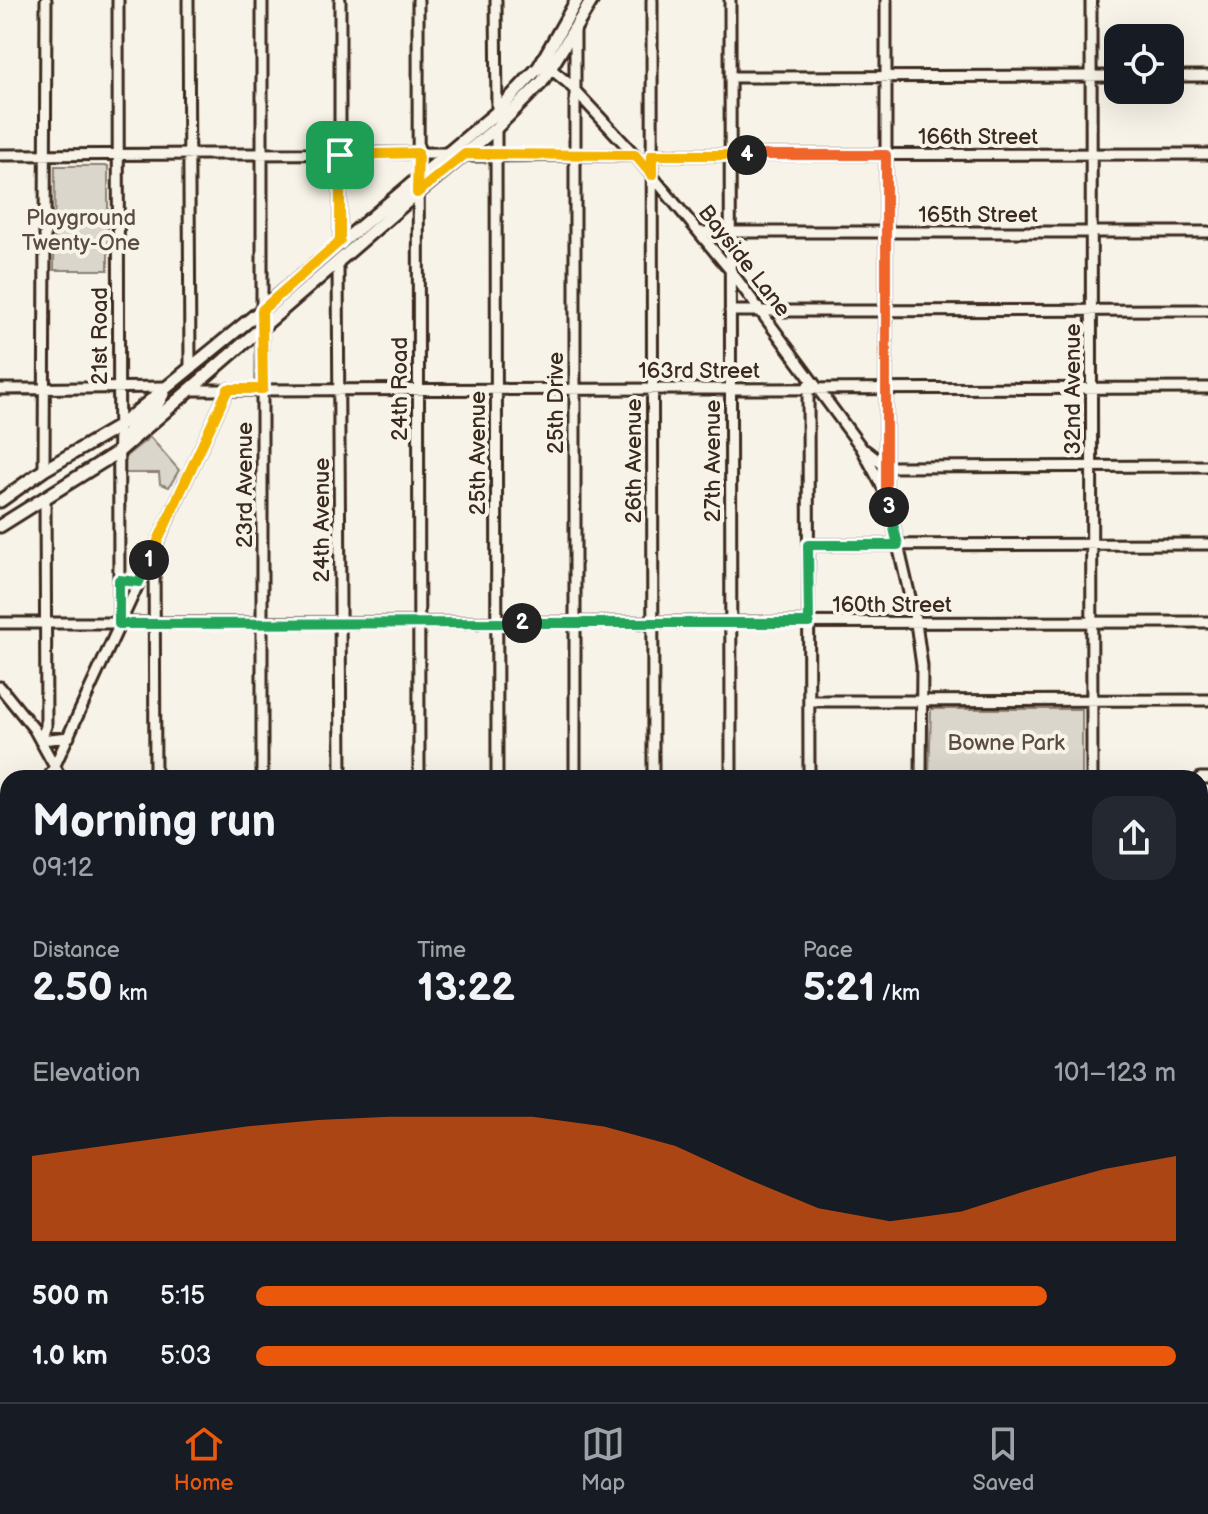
<!DOCTYPE html>
<meta charset="utf-8">
<style>
body{margin:0;font-family:"Balsamiq Sans",sans-serif;background:#242831;color:#f1f3f6;height:100vh;display:flex;flex-direction:column;font-size:30px;white-space:nowrap}
*{box-sizing:border-box;margin:0}
p{font-size:26px;color:#9ea1a6}
.icon{flex:none;width:44px;height:44px;fill:none;stroke:currentColor;stroke-width:2;stroke-linecap:round;stroke-linejoin:round}
.map{position:relative;flex:1;overflow:hidden}
.panel{position:absolute;left:0px;top:770px;width:1208px;height:632px;display:flex;flex-direction:column;background:#171b24;border-radius:24px 24px 0 0;box-shadow:0 8px 32px #0002}
.panel>*{flex:none}
.tools{position:absolute;left:1104px;top:24px;display:grid;gap:16px}
.tools a{display:grid;place-items:center;width:80px;height:80px;border-radius:16px;background:#171b24;box-shadow:0 8px 32px #0002;font-size:40px}
.pin{position:absolute;display:grid;place-items:center;width:68px;height:68px;color:#fff;margin:-34px;border-radius:16px;box-shadow:0 4px 12px #0006}
.km{position:absolute;width:40px;height:40px;margin:-20px;border-radius:50%;background:#222;color:#fff;font-size:22px;line-height:40px;text-align:center}
.round{display:grid;place-items:center;flex:none;width:84px;height:84px;border-radius:24px;background:#242831}
.summary{display:flex;align-items:center;justify-content:space-between;height:136px;padding:0 32px}
h1{font-size:44px;font-weight:700;line-height:60px}
.metrics{display:grid;grid-template-columns:repeat(3,1fr);gap:12px;height:136px;padding:8px 32px}
.metrics div{display:grid;align-content:center}
.metrics b{font-size:40px;font-weight:700}
.metrics small{font-size:22px;font-weight:400}
.metrics p{font-size:22px}
.chart{height:224px;padding:16px 32px}
.chart p{display:flex;justify-content:space-between}
.chart svg{width:100%;height:144px;margin-top:8px;fill:#ea580c;opacity:.7}
ul{padding:0 32px;list-style:none;font-size:26px}
li{display:grid;grid-template-columns:128px 96px 1fr;align-items:center;height:60px}
li i{height:20px;border-radius:10px;background:#ea580c}
.dock{display:flex;justify-content:space-around;align-items:center;height:112px;border-top:2px solid #363941;background:#171b24;font-size:22px;color:#9ea1a6}
.dock a{display:grid;justify-items:center;gap:4px}
.dock .on{color:#ea580c}
.map>svg:first-child{display:block}
.green{fill:#dbd6cb;stroke:#8b8074;stroke-width:2}
.lines{fill:none;stroke-linecap:round;stroke-linejoin:round}
.minor-casing{stroke:#3b2a1e;stroke-width:15}
.major-casing{stroke:#3b2a1e;stroke-width:17}
.minor{stroke:#f7f3e8;stroke-width:9}
.major{stroke:#f7f3e8;stroke-width:11}
.split-1-casing{stroke:#fff;stroke-width:16}
.split-2-casing{stroke:#fff;stroke-width:16}
.split-3-casing{stroke:#fff;stroke-width:16}
.split-4-casing{stroke:#fff;stroke-width:16}
.split-5-casing{stroke:#fff;stroke-width:16}
.split-1{stroke:#f5b400;stroke-width:10}
.split-2{stroke:#22a559;stroke-width:10}
.split-3{stroke:#22a559;stroke-width:10}
.split-4{stroke:#f0652b;stroke-width:10}
.split-5{stroke:#f5b400;stroke-width:10}
.labels{text-anchor:middle;dominant-baseline:central;stroke-width:8;stroke-linejoin:round;paint-order:stroke}
.street-label{font-size:22px;fill:#3b2a1e;stroke:#f7f3e8}
.park-label{font-size:22px;fill:#5b4c41;stroke:#f7f3e8}
</style>
<div class="map">
<svg width="1208" height="1402" viewBox="0 0 1208 1402">
<rect width="100%" height="100%" fill="#f7f3e8"/>
<filter id="ink" filterUnits="userSpaceOnUse"><feTurbulence type="fractalNoise" baseFrequency=".0125" numOctaves="2"/><feDisplacementMap in="SourceGraphic" scale="16" xChannelSelector="R" yChannelSelector="G"/><feConvolveMatrix kernelMatrix="1 2 1 2 8 2 1 2 1" color-interpolation-filters="sRGB"/></filter>
<g filter="url(#ink)">
<path class="green" d="M55,166H108V270H54Z
M150,437L179,470L169,487L160,484L159,473H125V457Z
M931,709H1082V778H929Z"/>
<g class="lines">
<g class="minor-casing">
<path id="minor" d="M118,0L119,624
M188,0L190,366
M262,0V778
M340,0V241
M418,0L419,778
M496,0L497,112
M652,0L653,778
M730,0L731,778
M886,0V493L916,623L922,666L921,778
M1091,0L1092,778
M551,69L568,83L635,155L730,270L861,447L884,490
M1170,76H1208
M730,77L1118,76
M496,128L497,778
M465,154L473,156L635,155
M0,155L447,153
M652,155L1208,154
M700,232H1208
M338,262L341,778
M730,311L1208,310
M808,385L809,778
M0,389L165,387
M190,390L1208,388
M865,450L887,467L1208,466
M44,470L46,0
M45,497L46,726L41,740L69,737
M808,545L1208,544
M154,553L155,778
M0,623L1208,622
M0,687L34,729L61,778
M809,701L1208,700
M49,778L228,389
M575,778V29
M1200,778H1208
M0,825L8,818
M0,856H8
M1200,856H1208
M1200,933H1208
M1200,1012H1208
M1200,1095H1208
M0,1097H8
M1200,1176H1208
M1200,1253H1208
M1200,1317L1208,1316
M1200,1363L1208,1361
M0,1365H8
M47,1394V1402
M154,1394V1402
M262,1394L263,1402
M305,1394L308,1402
M419,1394V1402
M498,1394V1402
M575,1394L576,1402
M732,1394V1402
M809,1394V1402
M944,1394L946,1402
M1095,1394L1096,1402
M341,1402V1394
M653,1402V1394
M887,1402V1394
M1048,1402L1082,1394"/>
</g>
<g class="major-casing">
<path id="major" d="M118,452C128,422 152,419 163,394
M0,501L44,470L118,427L270,303L497,112L539,67L577,0
M0,526L118,452L409,200L496,128L542,82L592,0"/>
</g>
<use href="#minor" class="minor"/>
<use href="#major" class="major"/>
</g>
</g>
<g class="lines" filter="url(#ink)">
<g class="split-1-casing">
<path id="split-1" d="M149,560L228,389H263L262,310L340,241V155"/>
</g>
<g class="split-2-casing">
<path id="split-2" d="M149,560L139,582L119,580V624L522,623"/>
</g>
<g class="split-3-casing">
<path id="split-3" d="M522,623H809L808,545H898L889,507"/>
</g>
<g class="split-4-casing">
<path id="split-4" d="M747,155H886V493L889,507"/>
</g>
<g class="split-5-casing">
<path id="split-5" d="M340,155L418,153L417,193L465,154L635,155L652,175V155H747"/>
</g>
<use href="#split-1" class="split-1"/>
<use href="#split-2" class="split-2"/>
<use href="#split-3" class="split-3"/>
<use href="#split-4" class="split-4"/>
<use href="#split-5" class="split-5"/>
</g>
<g class="labels">
<g class="street-label">
<text x="978" y="137">166th Street</text>
<text x="978" y="215">165th Street</text>
<text transform="translate(744 261) rotate(52)">Bayside Lane</text>
<text transform="translate(100 336) rotate(-90)">21st Road</text>
<text x="699" y="371">163rd Street</text>
<text transform="translate(400 389) rotate(-90)">24th Road</text>
<text transform="translate(1073 389) rotate(-90)">32nd Avenue</text>
<text transform="translate(556 403) rotate(-90)">25th Drive</text>
<text transform="translate(478 453) rotate(-90)">25th Avenue</text>
<text transform="translate(634 461) rotate(-90)">26th Avenue</text>
<text transform="translate(713 461) rotate(-90)">27th Avenue</text>
<text transform="translate(245 485) rotate(-90)">23rd Avenue</text>
<text transform="translate(322 520) rotate(-90)">24th Avenue</text>
<text x="892" y="605">160th Street</text>
</g>
<g class="park-label">
<text x="81" y="218">Playground<tspan x="81" dy="25">Twenty-One</tspan></text>
<text x="1006" y="743">Bowne Park</text>
</g>
</g>
</svg>
<div class="tools">
<a><svg class="icon" aria-label="locate" viewBox="0 0 24 24"><circle cx="12" cy="12" r="6"/><path d="M12 2v4M12 18v4M2 12h4M18 12h4"/></svg></a>
</div>
<div class="pin" style="left:340px;top:155px;background:#1e9e55"><svg class="icon" aria-label="arrive" viewBox="0 0 24 24"><path d="M6 21V4h12l-3 4 3 4H6"/></svg></div>
<b class="km" style="left:149px;top:560px">1</b>
<b class="km" style="left:522px;top:623px">2</b>
<b class="km" style="left:889px;top:507px">3</b>
<b class="km" style="left:747px;top:155px">4</b>
<section class="panel">
<div class="summary"><div><h1>Morning run</h1><p>09:12</p></div><a class="round"><svg class="icon" aria-label="share" viewBox="0 0 24 24"><path d="M12 15V3M7 8l5-5 5 5M5 13v7h14v-7"/></svg></a></div>
<div class="metrics">
<div><p>Distance</p><b>2.50<small> km</small></b></div>
<div><p>Time</p><b>13:22</b></div>
<div><p>Pace</p><b>5:21<small> /km</small></b></div>
</div>
<div class="chart"><p><span>Elevation</span>101–123 m</p>
<svg viewBox="0 0 160 44" preserveAspectRatio="none"><path d="M0 44V18L10 15L20 12L30 9L40 7L50 6L60 6L70 6L80 9L90 15L100 25L110 34L120 38L130 35L140 28L150 22L160 18V44z"/></svg>
</div>
<ul>
<li><b>500 m</b>5:15<i style="width:86%"></i></li>
<li><b>1.0 km</b>5:03<i style="width:100%"></i></li>
</ul>
</section>
</div>
<nav class="dock">
<a class="on"><svg class="icon" aria-label="home" viewBox="0 0 24 24"><path d="M3 11l9-7 9 7M6 9v11h12V9"/></svg>Home</a>
<a><svg class="icon" aria-label="map" viewBox="0 0 24 24"><path d="M3 6l6-2 6 2 6-2v14l-6 2-6-2-6 2zM9 4v14M15 6v14"/></svg>Map</a>
<a><svg class="icon" aria-label="saved" viewBox="0 0 24 24"><path d="M7 4h10v16l-5-4-5 4z"/></svg>Saved</a>
</nav>
